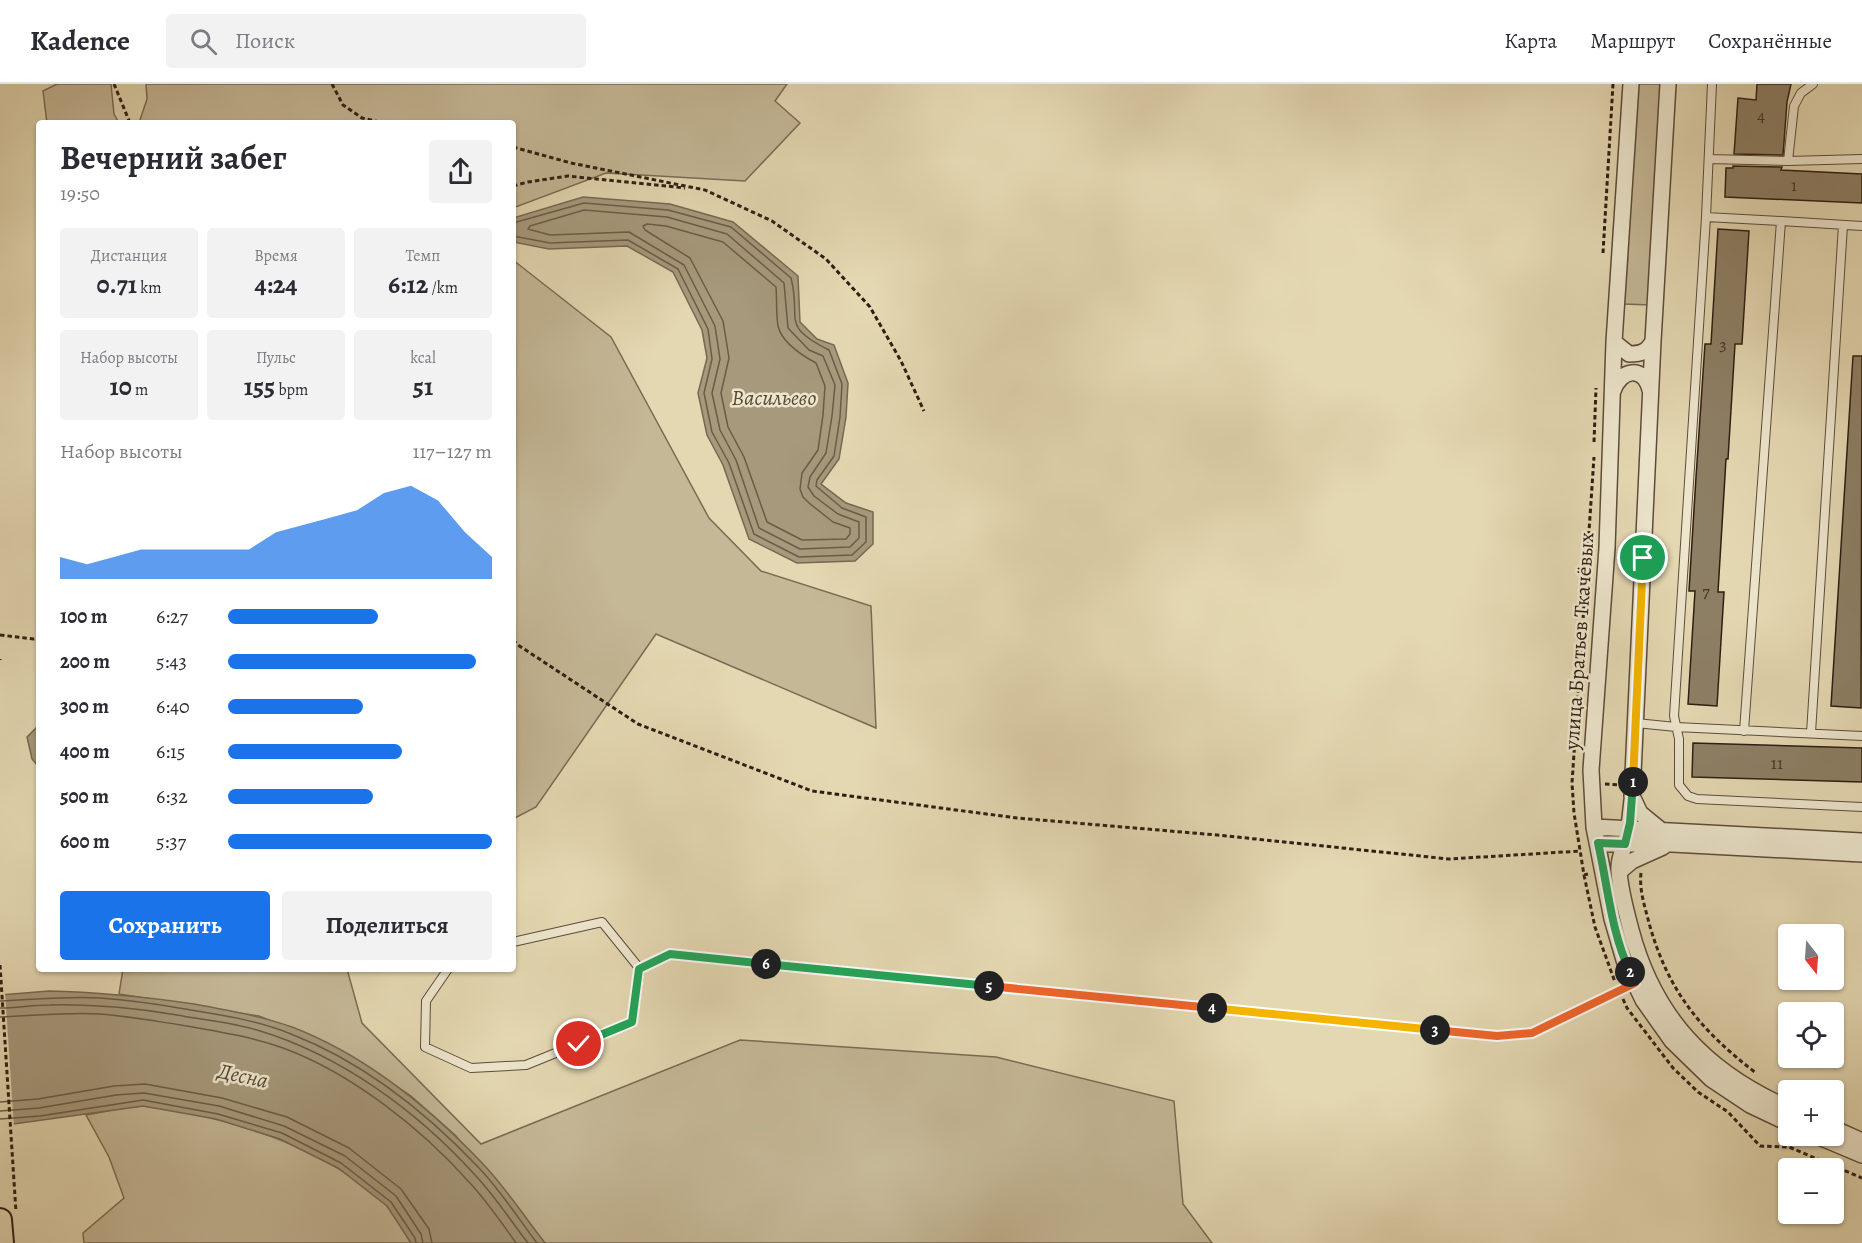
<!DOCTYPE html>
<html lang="ru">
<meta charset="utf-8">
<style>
body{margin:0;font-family:Alegreya,serif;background:#f2f2f3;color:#2b2b33;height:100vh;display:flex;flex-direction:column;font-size:22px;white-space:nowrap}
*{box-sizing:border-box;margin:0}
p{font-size:20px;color:#7c7c81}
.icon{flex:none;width:33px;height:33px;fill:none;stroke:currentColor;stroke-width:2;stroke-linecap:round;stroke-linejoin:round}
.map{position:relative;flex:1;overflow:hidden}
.details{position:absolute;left:36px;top:36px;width:480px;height:852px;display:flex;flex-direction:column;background:#fff;border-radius:6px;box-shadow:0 2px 4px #0004}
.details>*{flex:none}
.needle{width:39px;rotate:163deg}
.buttons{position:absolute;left:1778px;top:840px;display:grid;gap:12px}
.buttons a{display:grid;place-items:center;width:66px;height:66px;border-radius:6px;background:#fff;box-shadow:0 2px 4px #0004;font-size:30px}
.pin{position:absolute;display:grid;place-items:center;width:51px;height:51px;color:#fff;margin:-26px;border:3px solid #fff;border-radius:50%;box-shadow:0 2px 6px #0007}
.km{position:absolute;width:30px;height:30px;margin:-15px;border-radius:50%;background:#222;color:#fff;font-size:16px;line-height:30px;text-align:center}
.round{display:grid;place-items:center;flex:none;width:63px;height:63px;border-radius:6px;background:#f2f2f3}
.summary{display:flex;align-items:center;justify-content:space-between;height:102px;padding:0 24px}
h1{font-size:33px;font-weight:600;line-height:45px}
.stats{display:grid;grid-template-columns:repeat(3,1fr);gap:9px;height:102px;padding:6px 24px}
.stats div{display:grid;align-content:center;border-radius:6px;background:#f2f2f3;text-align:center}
.stats b{font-size:26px;font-weight:600}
.stats small{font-size:16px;font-weight:400}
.stats p{font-size:16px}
.chart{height:168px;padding:12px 24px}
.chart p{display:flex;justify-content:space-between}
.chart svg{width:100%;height:108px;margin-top:6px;fill:#1a73e8;opacity:.7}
.button{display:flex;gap:12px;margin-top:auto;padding:12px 24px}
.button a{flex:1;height:69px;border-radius:6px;background:#1a73e8;color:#fff;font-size:24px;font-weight:600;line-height:69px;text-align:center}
.button a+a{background:#f2f2f3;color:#2b2b33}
ul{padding:0 24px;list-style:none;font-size:20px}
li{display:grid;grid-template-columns:96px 72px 1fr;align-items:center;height:45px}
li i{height:15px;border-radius:8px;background:#1a73e8}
header{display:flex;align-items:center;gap:36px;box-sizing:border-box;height:84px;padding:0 30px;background:#fff;border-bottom:2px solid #e1e1e2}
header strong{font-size:28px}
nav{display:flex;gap:33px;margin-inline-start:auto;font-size:21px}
.search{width:420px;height:54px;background:#f2f2f3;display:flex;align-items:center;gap:15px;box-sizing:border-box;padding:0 21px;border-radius:6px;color:#7c7c81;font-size:22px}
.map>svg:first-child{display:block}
.green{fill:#c5b897;stroke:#7a6b54;stroke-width:1.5}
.water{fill:#a6997c;stroke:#766852;stroke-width:1.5}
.pier{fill:#e4d8b2}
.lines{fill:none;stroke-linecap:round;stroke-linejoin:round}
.shore{stroke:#6a5c47;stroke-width:1.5}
.building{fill:#8d7f65;stroke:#2e1e12;stroke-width:1.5}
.service-casing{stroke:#5c4c3a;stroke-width:10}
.minor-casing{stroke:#5c4c3a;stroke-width:18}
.primary-casing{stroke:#2e1e12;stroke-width:26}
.path{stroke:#2e1e12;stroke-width:3;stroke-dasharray:4.5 3;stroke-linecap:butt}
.service{stroke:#ede6cd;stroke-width:8}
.minor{stroke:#ede6cd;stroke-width:15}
.primary{stroke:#e4d8b2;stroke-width:22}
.split-1-casing{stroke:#fff;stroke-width:12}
.split-2-casing{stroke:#fff;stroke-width:12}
.split-3-casing{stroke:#fff;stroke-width:12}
.split-4-casing{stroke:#fff;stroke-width:12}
.split-5-casing{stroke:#fff;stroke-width:12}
.split-6-casing{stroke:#fff;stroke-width:12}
.split-7-casing{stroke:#fff;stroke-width:12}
.split-1{stroke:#f5b400;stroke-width:8}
.split-2{stroke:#22a559;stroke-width:8}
.split-3{stroke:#f0652b;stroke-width:8}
.split-4{stroke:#f5b400;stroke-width:8}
.split-5{stroke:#f0652b;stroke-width:8}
.split-6{stroke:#22a559;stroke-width:8}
.split-7{stroke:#22a559;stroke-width:8}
.labels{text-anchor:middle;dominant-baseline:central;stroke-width:5;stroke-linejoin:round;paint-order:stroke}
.number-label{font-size:18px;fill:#463627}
.street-label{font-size:21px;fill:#2e1e12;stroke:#ede6cd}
.water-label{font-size:22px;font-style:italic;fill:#584937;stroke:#ede6cd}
</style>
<header>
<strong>Kadence</strong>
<div class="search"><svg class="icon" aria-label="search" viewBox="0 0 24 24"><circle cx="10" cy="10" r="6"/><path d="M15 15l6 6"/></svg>Поиск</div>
<nav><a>Карта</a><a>Маршрут</a><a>Сохранённые</a></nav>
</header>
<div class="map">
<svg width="1862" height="1159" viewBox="0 0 1862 1159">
<rect width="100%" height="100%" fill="#e4d8b2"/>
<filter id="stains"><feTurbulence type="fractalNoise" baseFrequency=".00333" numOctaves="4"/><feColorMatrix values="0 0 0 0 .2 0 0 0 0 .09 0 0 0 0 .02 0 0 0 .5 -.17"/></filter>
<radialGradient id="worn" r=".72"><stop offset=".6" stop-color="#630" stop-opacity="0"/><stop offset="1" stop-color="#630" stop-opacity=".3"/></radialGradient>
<path class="green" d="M57,0H111L114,30L119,39H47L43,7Z
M146,0H787L775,17L800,39L745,97L606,89L513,124V39H139L147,15Z
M1638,0H1664L1650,221L1624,220Z
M513,176L611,253L709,434L761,487L871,522L876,644L656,550L536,723L513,735Z
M123,885H347L362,939L481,1060L740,956L996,973L1174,1017L1183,1120L1212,1159H545L455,1051L411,1012L365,981L322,957L259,932L119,910Z
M143,1022C225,1031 326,1063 386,1121C396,1131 403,1147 411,1159H84L83,1149L124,1114L109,1073L86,1031L118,1025Z"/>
<path class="water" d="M583,113L670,120L733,138L798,192L800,238L817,255L834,261L848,299L846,333L839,375L821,400L846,419L873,428V460L855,477L797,479L749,455L723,381L707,351L698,309L707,274L702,246L673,188L627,162L549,165L513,158V134Z
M39,641V683L32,675L27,653Z
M49,907C98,908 146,913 194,920C227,926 260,932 292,943C365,971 430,1024 483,1080C506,1104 524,1132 545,1159H411L387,1122L338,1084L280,1055L216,1035L143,1022L7,1041L0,911Z"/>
<path class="pier" d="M5,907L14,1043L0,1044V908Z"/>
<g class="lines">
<path class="shore" d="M584,126L667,133L727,150L784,199L788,244L809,266L823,272L835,301L832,332L826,369L810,393L808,403L814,412L838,430L859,438V454L850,463L800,465L759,444L736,376L720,346L712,309L720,275L715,242L684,181L629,148L550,151L528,145L530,142Z
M513,139L584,119L668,126L731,143L791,194C802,236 779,241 829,266L842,300L840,333L834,372L817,396L816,402L842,424L866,433V458L852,471L799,473L754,450L729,379L712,348L704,309L712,275L708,245L678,185L628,156L550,159L513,152
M647,140L666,142L723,158L776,203C777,216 776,230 778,242C782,259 803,272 816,279L825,302L823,331L818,366L802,389L800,405L803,413L809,419L833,438L850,444V450L846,455L802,456L767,438L744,373L728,343L721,309L729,274L723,237L690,174L645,146L643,142Z
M0,917C33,916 66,912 100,914C128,916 157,920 185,925C221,931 257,936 291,950C363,978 426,1028 479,1084C501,1107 518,1134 537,1159
M0,924C17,924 33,921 50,921C93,920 135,924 177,931C203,936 231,938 257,946C341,971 417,1027 475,1091C495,1112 510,1136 528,1159
M0,933C33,932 66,928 100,930C127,932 154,937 181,941C215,947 249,952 283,964C351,989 421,1044 469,1098C487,1117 501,1138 516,1159
M0,1018L38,1015L114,1002L145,1000L222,1014L287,1033L349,1064L401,1105L429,1145L432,1159
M0,1027L39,1024L116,1011L144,1009L219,1022L284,1042L345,1072L396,1112L421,1150L423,1159
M0,1035L40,1032L143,1016L218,1030L282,1049L341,1079L391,1118L415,1154L416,1159"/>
</g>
<path class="building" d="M1757,0H1791L1787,18L1783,71L1734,70L1738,14L1756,16Z
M1733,82L1782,83L1781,86L1862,90V119L1725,113L1726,84H1733Z
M1718,145L1749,147L1742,260H1735L1728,375H1726L1718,508H1724L1717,622L1688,620L1695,507H1689L1696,393L1705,260H1711Z
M1853,272H1862L1861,624L1831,622Z
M1693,659L1862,664V698L1692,693Z"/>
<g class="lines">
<g class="service-casing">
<path id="service" d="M1712,0L1706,133L1674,632L1679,655V701L1688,712L1697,715L1862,723
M1709,75L1788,77L1862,75
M1788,77L1794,22L1801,9L1813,0
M1706,133L1781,137
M1636,639L1676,643L1862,652
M1744,647L1781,137L1862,142
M1811,649L1843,141
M448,885L426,917L425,963L471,984L526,981L632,938L640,885L602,838L513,858
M640,885L670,870L1497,952L1532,949L1635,899"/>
</g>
<g class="minor-casing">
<path id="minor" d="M1631,0L1614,258L1607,464L1591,686L1594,743L1612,835L1624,876L1643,916L1672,957L1711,995L1750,1021L1788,1039
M1614,258L1629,270C1641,270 1647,268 1653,257
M1613,307C1620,285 1644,281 1650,306
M1632,716C1631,729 1629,743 1626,756C1623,767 1618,775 1619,787C1620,806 1626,827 1631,846C1654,933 1706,988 1788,1024
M1594,743L1862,757
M1662,747L1640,729L1632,712L1653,257L1668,0
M1598,760H1672L1862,770
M1619,788L1632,777L1663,763
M1833,1044L1862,1057
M1817,1052L1862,1071"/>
</g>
<g class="primary-casing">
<path id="primary" d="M0,1136L2,1159"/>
</g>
<path class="path" d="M114,0L130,39
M332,0L343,21L362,34L384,39
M513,63L571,79L705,106L772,137L826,175L870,223L901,277L924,327
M513,102L528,98L568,92L685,104
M1603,169L1613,0
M1594,358L1596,304
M0,551L34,555L39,554
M513,556L518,561L638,640L812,707L1017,734L1217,751L1449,775L1581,767
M0,575V576
M1605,700L1620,701
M1641,789C1639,806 1645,823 1649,839C1668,907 1700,946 1756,989
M1588,790L1584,791L1574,729L1572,699L1594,373
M1584,791L1595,843L1615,898
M0,881L16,1128
M1623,915L1627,924L1673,984L1698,1008L1728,1028L1760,1062L1789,1063L1862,1094"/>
<use href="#service" class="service"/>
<use href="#minor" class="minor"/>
<use href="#primary" class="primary"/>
</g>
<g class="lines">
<g class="split-1-casing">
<path id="split-1" d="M1633,698L1643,474"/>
</g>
<g class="split-2-casing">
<path id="split-2" d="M1630,888C1611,848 1608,803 1598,759L1625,760L1630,739L1633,698"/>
</g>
<g class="split-3-casing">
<path id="split-3" d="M1435,946L1497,952L1532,949L1635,899L1630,888"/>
</g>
<g class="split-4-casing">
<path id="split-4" d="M1212,924L1435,946"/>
</g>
<g class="split-5-casing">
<path id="split-5" d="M989,902L1212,924"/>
</g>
<g class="split-6-casing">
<path id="split-6" d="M766,880L989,902"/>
</g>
<g class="split-7-casing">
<path id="split-7" d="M579,960L632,938L639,885L670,870L766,880"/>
</g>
<use href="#split-1" class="split-1"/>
<use href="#split-2" class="split-2"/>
<use href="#split-3" class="split-3"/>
<use href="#split-4" class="split-4"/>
<use href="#split-5" class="split-5"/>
<use href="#split-6" class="split-6"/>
<use href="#split-7" class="split-7"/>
</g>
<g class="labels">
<g class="number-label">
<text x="1761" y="31">4</text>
<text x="1794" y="101">1</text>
<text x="1723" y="260">3</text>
<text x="1706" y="507">7</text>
<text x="1777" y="679">11</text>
</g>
<g class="street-label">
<text transform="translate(1579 557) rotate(-86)">улица Братьев Ткачёвых</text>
</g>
<g class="water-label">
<text x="774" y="314">Васильево</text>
<text transform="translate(243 992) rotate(12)">Десна</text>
</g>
</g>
<rect width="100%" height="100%" filter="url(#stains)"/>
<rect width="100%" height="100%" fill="url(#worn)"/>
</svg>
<div class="buttons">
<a><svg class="needle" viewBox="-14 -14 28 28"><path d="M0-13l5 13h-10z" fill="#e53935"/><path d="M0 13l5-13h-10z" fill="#7c7c81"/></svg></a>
<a><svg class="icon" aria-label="locate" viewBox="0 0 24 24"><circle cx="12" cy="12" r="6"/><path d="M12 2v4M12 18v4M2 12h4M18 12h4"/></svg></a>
<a>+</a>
<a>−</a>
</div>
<div class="pin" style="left:1643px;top:474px;background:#1e9e55"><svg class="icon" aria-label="arrive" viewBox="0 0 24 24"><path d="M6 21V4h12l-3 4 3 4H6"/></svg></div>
<div class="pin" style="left:579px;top:960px;background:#d93025"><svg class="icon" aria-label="check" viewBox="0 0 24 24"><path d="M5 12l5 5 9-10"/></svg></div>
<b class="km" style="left:1633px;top:698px">1</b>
<b class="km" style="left:1630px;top:888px">2</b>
<b class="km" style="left:1435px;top:946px">3</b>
<b class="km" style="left:1212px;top:924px">4</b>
<b class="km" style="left:989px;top:902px">5</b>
<b class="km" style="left:766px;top:880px">6</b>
<section class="details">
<div class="summary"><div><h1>Вечерний забег</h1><p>19:50</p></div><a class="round"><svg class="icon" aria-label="share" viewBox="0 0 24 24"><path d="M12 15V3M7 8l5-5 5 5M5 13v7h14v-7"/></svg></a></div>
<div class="stats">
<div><p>Дистанция</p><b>0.71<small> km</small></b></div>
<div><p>Время</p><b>4:24</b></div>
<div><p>Темп</p><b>6:12<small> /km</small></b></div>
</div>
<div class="stats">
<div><p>Набор высоты</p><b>10<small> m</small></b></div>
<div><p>Пульс</p><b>155<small> bpm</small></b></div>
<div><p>kcal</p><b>51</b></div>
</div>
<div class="chart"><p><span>Набор высоты</span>117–127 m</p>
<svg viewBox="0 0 160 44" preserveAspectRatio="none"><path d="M0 44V35L10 38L20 35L30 32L40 32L50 32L60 32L70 32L80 25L90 22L100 19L110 16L120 9L130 6L140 12L150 25L160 35V44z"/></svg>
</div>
<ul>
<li><b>100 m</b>6:27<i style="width:57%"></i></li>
<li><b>200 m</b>5:43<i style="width:94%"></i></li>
<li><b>300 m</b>6:40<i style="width:51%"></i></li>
<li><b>400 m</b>6:15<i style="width:66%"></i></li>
<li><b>500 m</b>6:32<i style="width:55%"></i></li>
<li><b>600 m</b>5:37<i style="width:100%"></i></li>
</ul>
<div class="button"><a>Сохранить</a><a>Поделиться</a></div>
</section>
</div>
